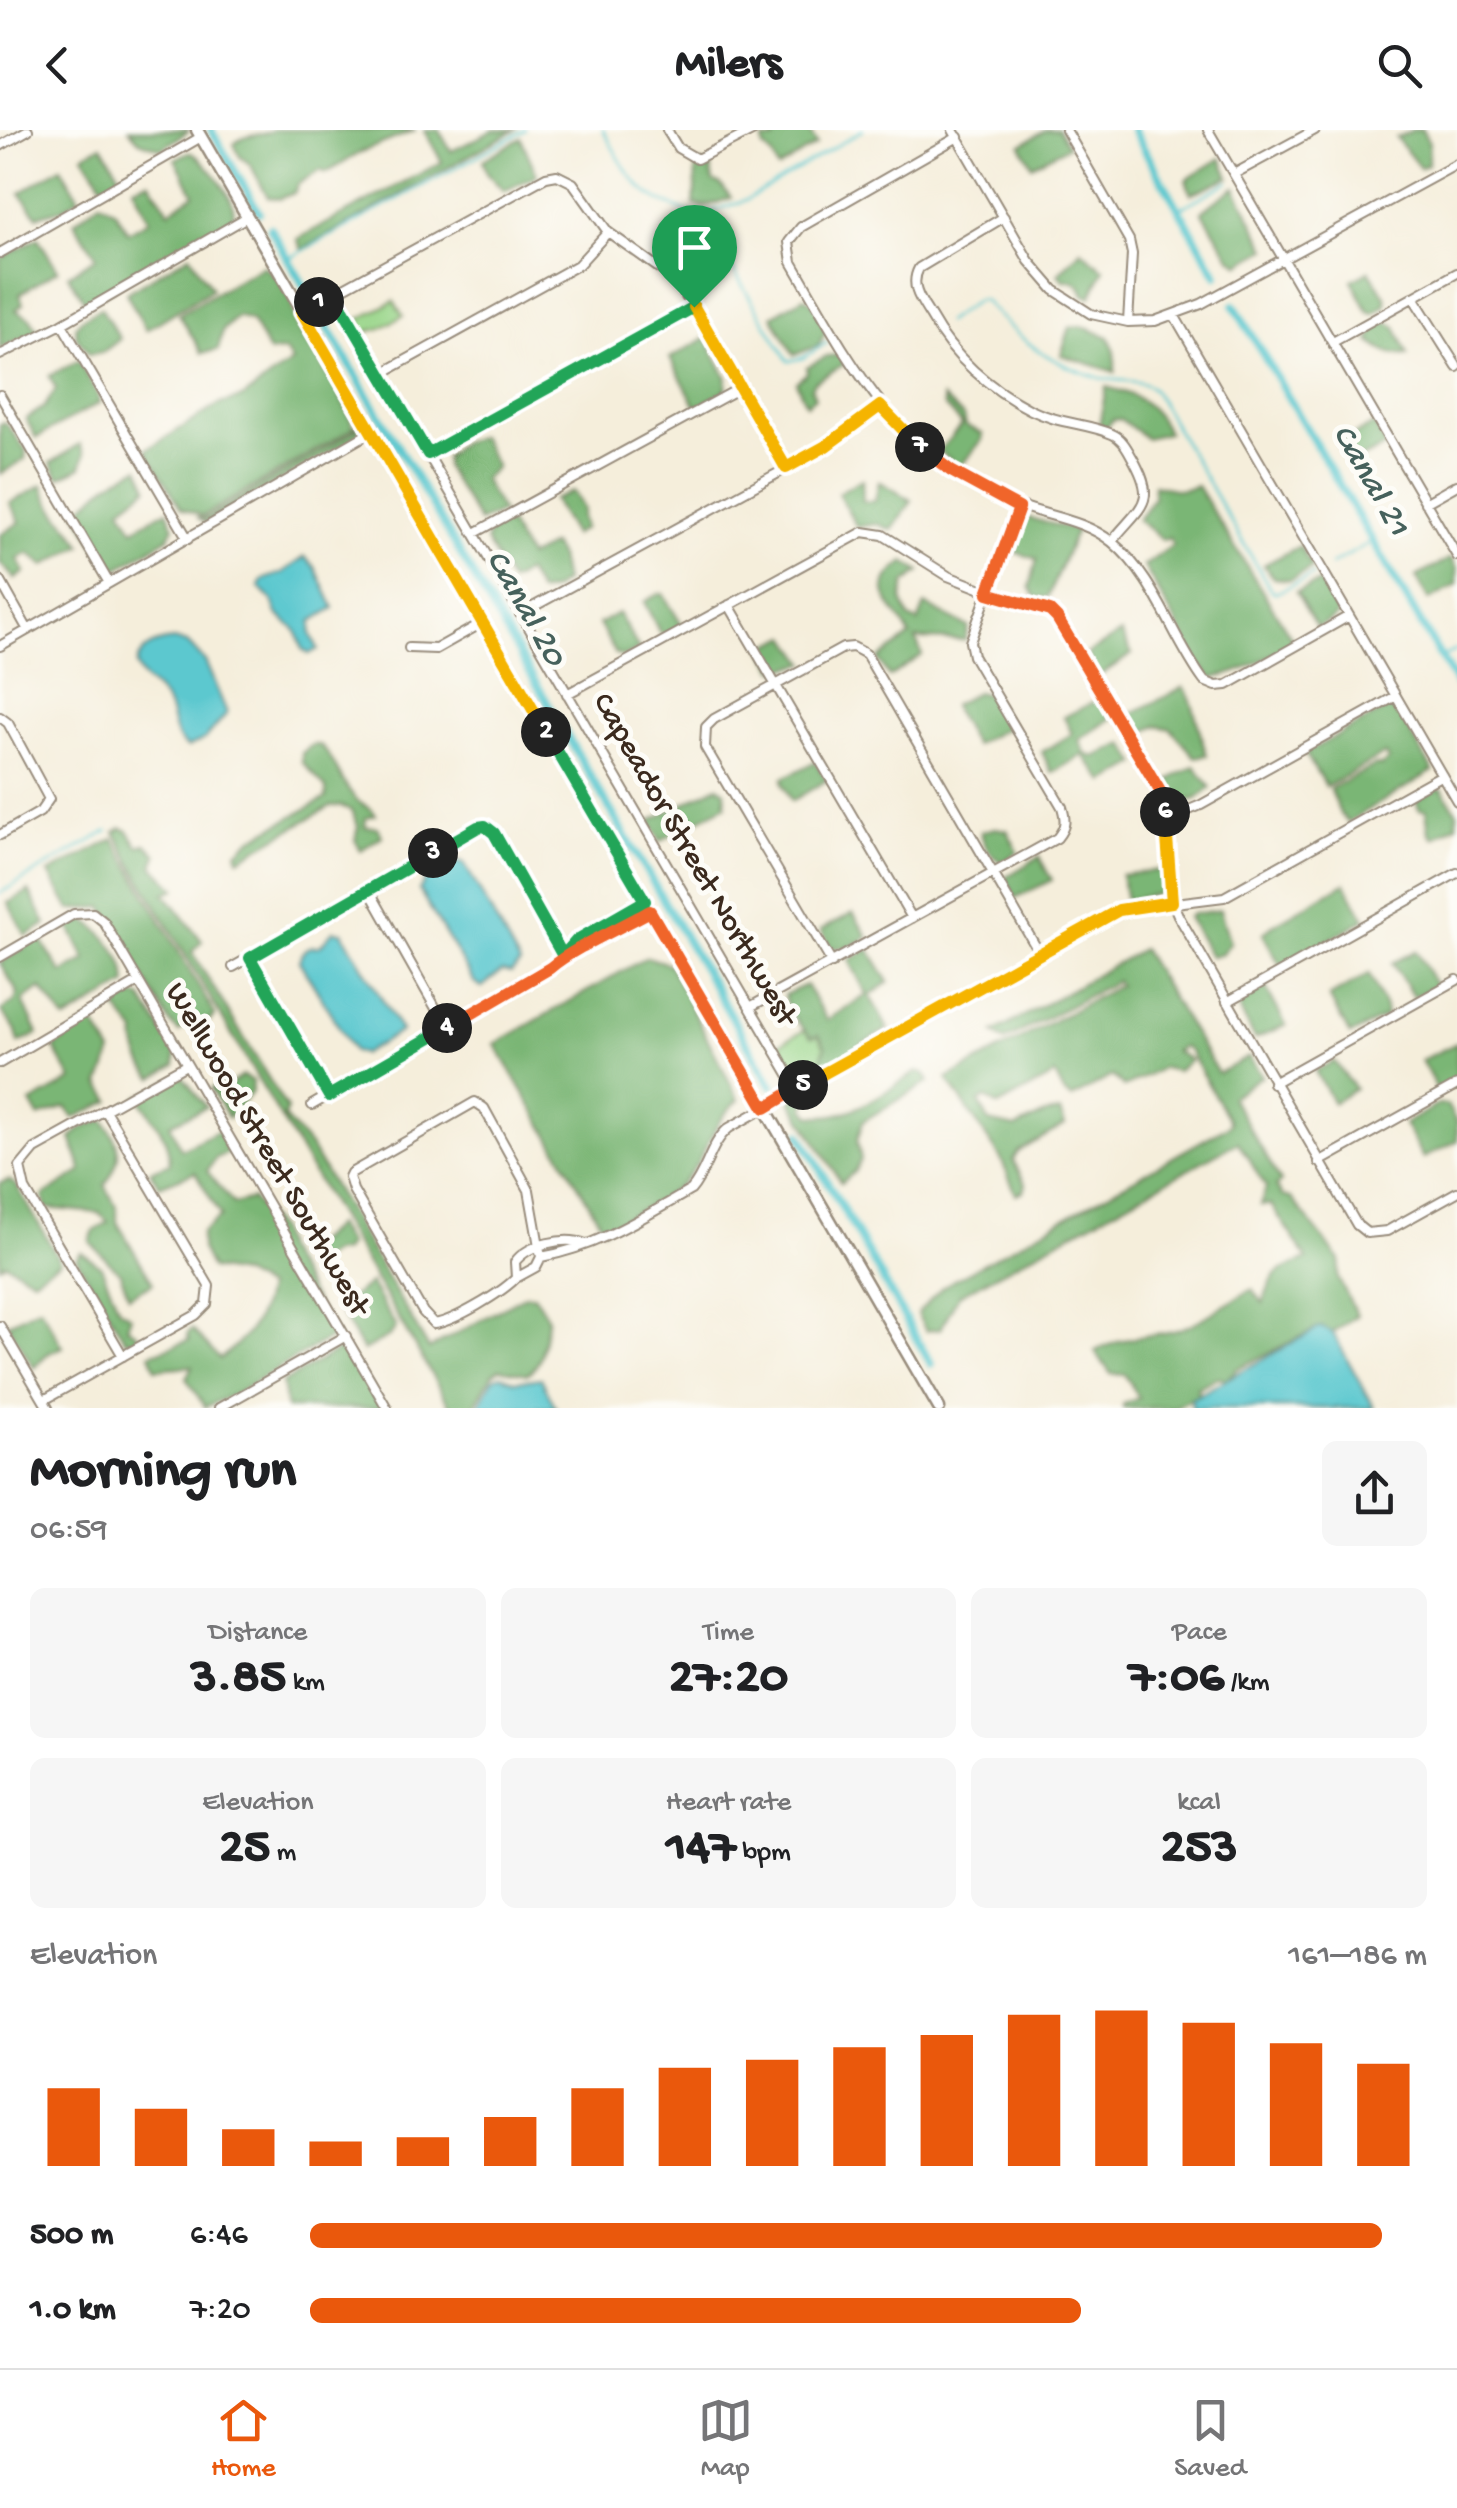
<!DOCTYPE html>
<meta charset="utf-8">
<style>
body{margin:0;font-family:"Gochi Hand",sans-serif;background:#f6f6f6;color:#202124;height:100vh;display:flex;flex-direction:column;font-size:38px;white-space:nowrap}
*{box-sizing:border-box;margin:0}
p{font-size:32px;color:#757577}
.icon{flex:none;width:55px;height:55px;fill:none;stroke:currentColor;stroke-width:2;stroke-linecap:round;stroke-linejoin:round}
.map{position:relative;height:1278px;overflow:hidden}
.sheet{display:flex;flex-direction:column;background:#fff;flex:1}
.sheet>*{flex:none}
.pin{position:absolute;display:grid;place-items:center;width:85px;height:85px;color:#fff;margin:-102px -42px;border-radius:50% 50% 50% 0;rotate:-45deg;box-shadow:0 0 10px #0007}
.pin .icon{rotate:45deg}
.km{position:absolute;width:50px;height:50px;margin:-25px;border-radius:50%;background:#222;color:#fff;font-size:28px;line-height:50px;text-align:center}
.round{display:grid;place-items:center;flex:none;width:105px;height:105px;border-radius:15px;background:#f6f6f6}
.head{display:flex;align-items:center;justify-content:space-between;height:170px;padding:0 30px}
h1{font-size:55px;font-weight:700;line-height:75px}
.figures{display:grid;grid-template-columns:repeat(3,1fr);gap:15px;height:170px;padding:10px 30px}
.figures div{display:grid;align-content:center;border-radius:15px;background:#f6f6f6;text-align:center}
.figures b{font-size:50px;font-weight:700}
.figures small{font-size:28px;font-weight:400}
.figures p{font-size:28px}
.chart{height:280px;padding:20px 30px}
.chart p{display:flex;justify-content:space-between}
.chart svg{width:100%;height:180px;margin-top:10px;stroke:#ea580c;stroke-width:6}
ul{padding:0 30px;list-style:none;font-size:32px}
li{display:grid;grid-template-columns:160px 120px 1fr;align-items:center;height:75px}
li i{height:25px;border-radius:12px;background:#ea580c}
header{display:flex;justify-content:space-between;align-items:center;height:130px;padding:0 30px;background:#fff;font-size:45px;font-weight:700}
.dock{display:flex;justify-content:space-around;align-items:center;height:140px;border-top:2px solid #e0e0e0;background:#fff;font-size:28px;color:#757577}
.dock a{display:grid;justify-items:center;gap:5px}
.dock .current{color:#ea580c}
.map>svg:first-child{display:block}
.green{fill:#99d589;stroke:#6a8054;stroke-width:2.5}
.forest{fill:#7ab675;stroke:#5a704a;stroke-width:2.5}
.water{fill:#5bc8cf;stroke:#4b7976;stroke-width:2.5}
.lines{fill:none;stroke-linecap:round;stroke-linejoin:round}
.stream{stroke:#5bc8cf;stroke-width:2.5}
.canal{stroke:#5bc8cf;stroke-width:8}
.minor-casing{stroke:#988c7c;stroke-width:12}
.major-casing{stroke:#988c7c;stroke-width:15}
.minor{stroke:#fff;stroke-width:8}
.major{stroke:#fff;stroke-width:10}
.split-1-casing{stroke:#fff;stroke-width:20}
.split-2-casing{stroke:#fff;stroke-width:20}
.split-3-casing{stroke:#fff;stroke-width:20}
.split-4-casing{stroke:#fff;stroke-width:20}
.split-5-casing{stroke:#fff;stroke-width:20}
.split-6-casing{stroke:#fff;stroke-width:20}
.split-7-casing{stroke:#fff;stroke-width:20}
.split-8-casing{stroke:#fff;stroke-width:20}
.split-1{stroke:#22a559;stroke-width:12}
.split-2{stroke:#f5b400;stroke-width:12}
.split-3{stroke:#22a559;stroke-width:12}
.split-4{stroke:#22a559;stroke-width:12}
.split-5{stroke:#f0652b;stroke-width:12}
.split-6{stroke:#f5b400;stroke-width:12}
.split-7{stroke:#f0652b;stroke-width:12}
.split-8{stroke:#f5b400;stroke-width:12}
.labels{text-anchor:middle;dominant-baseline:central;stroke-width:10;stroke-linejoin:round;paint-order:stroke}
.street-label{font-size:32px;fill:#3b2a1e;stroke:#fdfcf7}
.water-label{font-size:35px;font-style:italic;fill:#46615c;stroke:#fdfcf7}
</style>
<header><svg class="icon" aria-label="back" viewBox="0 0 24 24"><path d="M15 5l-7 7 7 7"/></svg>Milers<svg class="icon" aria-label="search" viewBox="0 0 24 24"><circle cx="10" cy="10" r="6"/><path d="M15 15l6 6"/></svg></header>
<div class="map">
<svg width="1457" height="1278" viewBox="0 0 1457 1278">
<rect width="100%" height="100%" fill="#fdfcf7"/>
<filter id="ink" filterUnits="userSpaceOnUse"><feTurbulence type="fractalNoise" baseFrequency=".01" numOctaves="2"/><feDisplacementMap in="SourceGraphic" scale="20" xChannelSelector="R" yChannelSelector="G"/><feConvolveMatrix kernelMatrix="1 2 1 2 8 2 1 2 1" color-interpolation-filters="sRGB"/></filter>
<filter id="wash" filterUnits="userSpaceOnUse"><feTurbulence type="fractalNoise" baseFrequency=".0048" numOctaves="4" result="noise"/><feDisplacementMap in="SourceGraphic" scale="40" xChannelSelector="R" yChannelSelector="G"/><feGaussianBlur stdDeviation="2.25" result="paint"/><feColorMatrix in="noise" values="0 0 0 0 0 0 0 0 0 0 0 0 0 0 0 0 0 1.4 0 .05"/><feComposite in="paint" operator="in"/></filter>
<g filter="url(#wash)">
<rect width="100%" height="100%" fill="#f5eedb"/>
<path class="green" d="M394,171L403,186L379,199L364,202L358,190Z
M805,900L811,906L818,905L825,917L821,930L823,938L804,946L796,942L779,914Z"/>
<path class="forest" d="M129,0H188L189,1L161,19L139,11Z
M273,0H416L361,22L326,43L321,40L298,54L294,63L279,69L268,67L250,34L240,27L234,14C243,4 260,7 273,0Z
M424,0H439L451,21L494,0H515L302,120L297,109L442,32Z
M773,0H808L817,14L778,39L772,25L764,18L763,10H774Z
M1046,0H1058L1068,16L1032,35L1021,15Z
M1413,0H1422L1429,12L1428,34L1420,38L1396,8Z
M521,8L537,45L504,61L487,43L483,30Z
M102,15L122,48L104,57L83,25Z
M189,22C203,26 231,63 233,77C235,85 233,86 228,92L86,174L68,145L97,127L74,92L100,72L115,81L128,102L149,90L133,57L149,51L169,81L194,64L175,29Z
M1221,28L1229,47L1191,64L1186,50Z
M700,33L710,36L713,51L721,55L731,68L705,77L694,75L696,39Z
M61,37L79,68L62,79L37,86L20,63Z
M1235,57L1267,119L1240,134L1230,127L1202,81Z
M38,108L58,140L20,164L23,174L16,180L30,188L38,201L0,219V129Z
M1081,120L1104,139L1091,167L1084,165C1081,154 1075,150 1064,150L1058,144Z
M190,125L212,159L146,200L126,163Z
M262,136C273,140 287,159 291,171C294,182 293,192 300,202C320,232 342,263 354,298L203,386L181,378L146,320L220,274L242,268L292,232L285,221L269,222L251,191L238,186L223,200L218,220L202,223L179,184Z
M1369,141L1385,166L1386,175L1374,183L1368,181L1352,150Z
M804,167L812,172L826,201L818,216L794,225L772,186Z
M101,178L120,209L103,222L89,224L76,206L75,197L82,189Z
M1387,192L1396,197L1408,225C1393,226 1381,222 1370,211L1376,196Z
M1081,196L1109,207L1115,222V242L1061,225L1070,197Z
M706,208L727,248L726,260L697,278L670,228Z
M839,225L846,233L814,252L811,257L815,267L806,274L796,252L807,243V237L827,226Z
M78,231L98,265L99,273L36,308L26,289L44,277L56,259L49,246Z
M1106,257C1137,264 1153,274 1168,303L1146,308L1120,289L1113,290L1105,299L1099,296Z
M943,268L964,287L966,296L983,304L982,310L960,337L939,321L962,294L944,276Z
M5,292L26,320L25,329L0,344V294Z
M356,293L362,304L205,393L197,387L204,389L356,300Z
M1374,294L1386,316L1349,334L1339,314Z
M480,306L496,337L483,349L502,382L479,392L445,337V327L462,312Z
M80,314L85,324L81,337L59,348L51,333Z
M139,337L148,357L121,378L133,399L167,380L174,397L168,408L114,441L104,431L77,382L108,354Z
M862,349L863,372L875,371L879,351L912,371L892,400L877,394L857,397L838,363Z
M43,355C49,380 69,393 82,415L44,436L29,423L18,429L25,442L15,449L0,433V405L20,392L10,373Z
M1154,355L1179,360L1197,356L1294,512C1267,527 1243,544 1212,548L1200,535L1144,436L1173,415L1169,408L1163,410L1138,390L1153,368Z
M573,361L583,379L581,387L584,398L573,405L553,370Z
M1025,387L1076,400L1048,467L1036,468L1030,457L1037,429L1012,421Z
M508,393L528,427L552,415L559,427L564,452L553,460L539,463L527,442L510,452L486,411L489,403Z
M1300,416L1312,438L1291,450L1274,448L1264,435Z
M1451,428L1457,439V455L1429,470L1416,447Z
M905,432L920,442L905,453L902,470L909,488L918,492L925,475L968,497L965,510L916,509L922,525L889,547L878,529L910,506C896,477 864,459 905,432Z
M1320,452L1338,481L1336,487L1317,498L1296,462Z
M658,464H663L682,495L667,504L660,503L644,472Z
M618,483L639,519L624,527L616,525L599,494Z
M1121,503L1132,524L1099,546L1087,524Z
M788,506L806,533L776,540L763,518Z
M1184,557C1194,569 1200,608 1207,625L1195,627L1171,599L1157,596L1136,606L1127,586Z
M976,562L989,565L1010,596L974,615L952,576Z
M1100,569L1111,589L1079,610L1086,624L1094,627L1125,614L1137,634L1105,652L1083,625L1052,643L1042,622L1072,604L1064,587Z
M1394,575L1433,641L1348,692L1340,684L1330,659L1376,635L1382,636L1388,630L1385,624L1326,657L1305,623Z
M312,615H320C336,630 341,654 357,670C363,677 370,676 376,685L366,688L365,697H377L382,706L361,720L355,710L358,696L351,680L341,676H331L239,729L237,722L251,709L326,668V658L302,632V623Z
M815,632L827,650L792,671L783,654V648Z
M1195,636L1211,658L1196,669L1175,674L1165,655L1174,647Z
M718,656L725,661L726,675L660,711L650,691Z
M1437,659H1442L1457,682V694L1434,708L1429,703L1426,680L1419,679L1416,670Z
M122,698L128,701L138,716L146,714L157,725L153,736L176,759L165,763L202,811L192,822L287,979L284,987L311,1018L429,1219L526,1165H534L548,1188C542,1208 546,1232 527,1244L499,1239L492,1245L473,1278H451L133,736L115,702Z
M995,698L1007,700L1018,722L1002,732C991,727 983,714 981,702Z
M114,709L215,885L209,891L193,889L179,902L170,893L103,777L70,780L49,743Z
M1039,727L1052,750L1015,768L1006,747Z
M1162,740L1166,757L1160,764L1126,770L1121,745Z
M1345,753L1365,789L1288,834L1280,835L1263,804L1271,796Z
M29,761L46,794L26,806L8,773Z
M1220,780L1230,813L1222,824L1210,826L1188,787L1192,784Z
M853,783L868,807L848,818H831L821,800Z
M86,790C106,804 127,830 127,854L65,890L41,858L23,871L38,904L19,913L15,899L1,881L15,871L18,863L0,833L40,808L62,843L86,830L69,796Z
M869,819L889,852L870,866L888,899L823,938L821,931L825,916L819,905L811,907C800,895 786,881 784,865L806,855L827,890L867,865L849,830Z
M1142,819L1218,943L1249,927L1262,946L1231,967L1281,1052L1276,1056L1282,1066L1291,1068L1340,1130L1338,1148L1357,1185L1333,1203L1321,1197L1238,1238L1227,1249L1218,1247L1197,1258L1199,1265L1172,1278H1123V1274L1139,1268L1125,1245L1111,1244L1095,1221C1121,1208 1146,1206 1173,1201C1196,1196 1231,1170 1253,1159L1263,1173C1275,1140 1273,1144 1307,1129L1271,1075H1261L1266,1057L1238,1012L959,1165L940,1199L926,1201L917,1184L942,1157L1228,996L1230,992L1189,921L1182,917L1175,921L1190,930L1177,941L1162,938L1124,957L1112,946L1072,968L1064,963L1055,945L998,976L986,968L979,972L989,992L1016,998L1045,984L1060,982L1065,995L1018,1022L1013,1030L1026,1055L1024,1061L1016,1064L1000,1027L947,949L1119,855L1116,851L1004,911L994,903Z
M1416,821L1436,856L1413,867L1392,833Z
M647,827L669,834L739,970C715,988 708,1019 691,1042C672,1069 632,1083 604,1099L495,914Z
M1369,844L1385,877L1386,886L1350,905L1329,867Z
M1266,858L1286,895L1255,909L1239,879L1242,870Z
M134,866L141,867L175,921L176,935L154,948C142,938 134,918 136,903L117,879L120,874Z
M91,889L112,923L100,954L111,971L74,988L66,977L39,987L31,973L72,950L54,918Z
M1457,913V950L1438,961L1421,930Z
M1334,931L1355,959L1333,973L1315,941Z
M917,942L924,943L929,952L863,991L857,1011L861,1029L855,1041L841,1053L791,971L798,965L806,972L805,978L810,985C849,992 885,961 917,942Z
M181,944L206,977L170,994L181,1019L220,1000L233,1021L216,1028L207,1041L234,1074L252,1069L278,1099L284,1119L335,1205L235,1264L205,1277L186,1248L192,1236L156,1239L150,1224L189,1210L187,1204L192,1199L220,1229C245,1209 261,1192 266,1158L241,1144L211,1139L201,1119V1103L221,1086L195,1042L159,1056L150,1041L170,1033C169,1007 153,988 138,967Z
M242,946L253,951L252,962L228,988L211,959L218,955L227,957Z
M1437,975H1447L1457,993V1011L1423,1028L1404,994Z
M104,990C122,1018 123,1028 105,1055L117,1078V1092L153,1153L129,1166L120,1143L90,1112L93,1102L108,1092L99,1083L46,1078L43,1066L82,1041L71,1008L82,998Z
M9,1050L17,1056L60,1131L33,1149L5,1133L0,1136V1053Z
M336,1095L348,1115L342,1122L332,1123L313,1135L305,1122Z
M81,1122L101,1136L119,1179L131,1186L127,1197L138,1204L136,1211L125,1210L76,1128Z
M370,1153L396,1197L390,1206L363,1221L340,1182L345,1172Z
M40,1177L63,1217L49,1223L34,1238L7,1194Z
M342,1218L382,1278H286L282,1253Z"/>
<path class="water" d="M305,427L315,437L334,478L312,491L311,504L318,519L309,524L303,520L296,500L277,484L272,470L259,457L262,450L282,443Z
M174,510L187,513L205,531L227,583L205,609L187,617C172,608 174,589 167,574C159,558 143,554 136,536C139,517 156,512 174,510Z
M449,731L464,733L520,834L511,843L502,841L482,857L474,852L419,760L428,746H438L446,741Z
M333,801L342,802L401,901L363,924L354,922L299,831C303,818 307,816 320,816Z
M1321,1197L1333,1203L1374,1278H1192L1191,1269Z
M501,1245L516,1251L541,1248L556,1278H478L493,1249Z"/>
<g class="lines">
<path class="stream" d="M603,0C634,55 638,67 700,86L748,69L863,0
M1179,79L1228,52
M702,88L788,231L803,228L828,212
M288,129L525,0
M946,192L977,170H983C1019,209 1047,233 1100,248C1117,252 1139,248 1153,259L1271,460L1276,463L1313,445
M1331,435L1373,411
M1441,527L1457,520
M0,763L108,701"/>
<path class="canal" d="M211,0L259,82
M1133,0L1217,145
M270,98L311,168
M1234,175L1457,555
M320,184L772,956
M800,1004L931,1234"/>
</g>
</g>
<g filter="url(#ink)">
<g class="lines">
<g class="minor-casing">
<path id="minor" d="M667,0L678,18L697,29L754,0
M953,0L1029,131L1054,160L1091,184L1128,192L1155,191L1201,174L1457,34
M1066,0L1129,110L1132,124L1128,192
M1208,0L1457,426
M958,7L801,97L789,112L792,132C852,235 887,310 999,367C1035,386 1080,386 1112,412C1155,447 1172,508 1204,551L1216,556L1227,555L1349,486
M0,16L28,0
M1234,44L1315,0
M1004,87L919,138C909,156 921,171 931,187C953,227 990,259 1031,280C1059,294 1087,293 1112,304C1122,308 1127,318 1132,327C1158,373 1142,374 1112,411
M0,123L201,7
M334,163L797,958
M1413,167L1457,237
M302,181L546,47L557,45L573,53L608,102L677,151L786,338
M1174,185L1457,671
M62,194L188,409
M1333,212L1457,143
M0,225L62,194L247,87
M381,244L578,135L608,102
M0,265L109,453
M428,324L694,177
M1425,373L1457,355
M475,403L740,258
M0,450L28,500
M729,475L912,788
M520,484L826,317L880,275
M0,516L371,302
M409,518L436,519L482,493
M567,564L863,402L883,405L948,446L1017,473L1050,481L1064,496L1160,661C1175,701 1159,746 1178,785L1357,1095L1367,1103L1387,1101L1457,1062
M0,587L8,593L49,669L40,682L0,705
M1165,681L1189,680L1201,675L1396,566
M369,760L447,898
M567,825L650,781
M0,827L74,784L93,783L104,792L387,1278
M250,827L329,965
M832,833L705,617L706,597L714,589L843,518L853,517L866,524L1040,824
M233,837L478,697L485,696L494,703L563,826
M1227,872L1457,743
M750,877L1057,708C1066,697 1066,690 1062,677L973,526L970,512L1019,377
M0,933L138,852
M1273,953L1457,850
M312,975L550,838L577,810L645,771
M1319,1032L1457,955
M541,1127C597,1117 642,1088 691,1060C707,1042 710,1013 729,998L1119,780L1224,767L1442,645
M516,1148C501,1163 455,1191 434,1194L423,1182L353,1060L349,1047L351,1043L475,972L484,978L529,1060L541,1127L536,1137L516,1148L515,1132C528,1114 565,1106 586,1114
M0,1196L48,1278
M123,1226L25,1059L20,1037L35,1019L186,935
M44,1270L196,1185L207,1174L209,1156L105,980
M219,1278L346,1206"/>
</g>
<g class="major-casing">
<path id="major" d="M197,0L939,1278"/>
</g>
<use href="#minor" class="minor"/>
<use href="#major" class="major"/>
</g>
</g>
<g class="lines" filter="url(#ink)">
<g class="split-1-casing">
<path id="split-1" d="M319,172L334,164L428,324L694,177"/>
</g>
<g class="split-2-casing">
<path id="split-2" d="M319,172L302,182L546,602"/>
</g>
<g class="split-3-casing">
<path id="split-3" d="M433,723L478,697L485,696L494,703L563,826L577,810L645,771L546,602"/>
</g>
<g class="split-4-casing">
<path id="split-4" d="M433,723L250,828L329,966L447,898"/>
</g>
<g class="split-5-casing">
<path id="split-5" d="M447,898L550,838C573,818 622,797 650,781L765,978L803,955"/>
</g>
<g class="split-6-casing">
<path id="split-6" d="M803,955L1119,780L1172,772L1165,682"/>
</g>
<g class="split-7-casing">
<path id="split-7" d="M920,317L951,341L1019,378L988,463L1050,481L1057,488L1160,661L1165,682"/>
</g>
<g class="split-8-casing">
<path id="split-8" d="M694,177L786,338L826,316L880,276L920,317"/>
</g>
<use href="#split-1" class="split-1"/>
<use href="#split-2" class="split-2"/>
<use href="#split-3" class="split-3"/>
<use href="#split-4" class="split-4"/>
<use href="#split-5" class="split-5"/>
<use href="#split-6" class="split-6"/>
<use href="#split-7" class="split-7"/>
<use href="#split-8" class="split-8"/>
</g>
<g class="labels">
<g class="street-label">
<text transform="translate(693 730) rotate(60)">Capeador Street Northwest</text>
<text transform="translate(266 1020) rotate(60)">Wellwood Street Southwest</text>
</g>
<g class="water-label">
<text transform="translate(1369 351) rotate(60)">Canal 21</text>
<text transform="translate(524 479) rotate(60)">Canal 20</text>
</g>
</g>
</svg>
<div class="pin" style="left:694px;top:177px;background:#1e9e55"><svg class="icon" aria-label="arrive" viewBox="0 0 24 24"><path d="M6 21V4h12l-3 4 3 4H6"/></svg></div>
<b class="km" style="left:319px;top:172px">1</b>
<b class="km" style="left:546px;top:602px">2</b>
<b class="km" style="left:433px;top:723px">3</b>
<b class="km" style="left:447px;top:898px">4</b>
<b class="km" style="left:803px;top:955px">5</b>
<b class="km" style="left:1165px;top:682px">6</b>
<b class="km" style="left:920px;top:317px">7</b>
</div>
<section class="sheet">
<div class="head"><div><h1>Morning run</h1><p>06:59</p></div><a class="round"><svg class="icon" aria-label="share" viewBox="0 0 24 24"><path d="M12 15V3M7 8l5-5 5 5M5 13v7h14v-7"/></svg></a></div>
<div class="figures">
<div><p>Distance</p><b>3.85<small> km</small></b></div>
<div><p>Time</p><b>27:20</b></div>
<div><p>Pace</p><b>7:06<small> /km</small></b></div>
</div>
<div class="figures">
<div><p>Elevation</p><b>25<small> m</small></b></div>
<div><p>Heart rate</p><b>147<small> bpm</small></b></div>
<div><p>kcal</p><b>253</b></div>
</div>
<div class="chart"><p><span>Elevation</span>161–186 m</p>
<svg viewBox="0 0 160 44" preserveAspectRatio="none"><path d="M5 44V25M15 44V30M25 44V35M35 44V38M45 44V37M55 44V32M65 44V25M75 44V20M85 44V18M95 44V15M105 44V12M115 44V7M125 44V6M135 44V9M145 44V14M155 44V19"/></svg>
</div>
<ul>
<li><b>500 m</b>6:46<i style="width:96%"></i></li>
<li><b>1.0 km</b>7:20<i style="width:69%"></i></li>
</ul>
</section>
<nav class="dock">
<a class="current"><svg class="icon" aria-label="home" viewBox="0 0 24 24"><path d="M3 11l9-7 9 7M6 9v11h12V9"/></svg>Home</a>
<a><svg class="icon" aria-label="map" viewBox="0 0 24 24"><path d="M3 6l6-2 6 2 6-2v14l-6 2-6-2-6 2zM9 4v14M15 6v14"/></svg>Map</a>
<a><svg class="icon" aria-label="saved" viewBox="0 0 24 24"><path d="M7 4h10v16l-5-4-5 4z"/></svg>Saved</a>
</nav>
